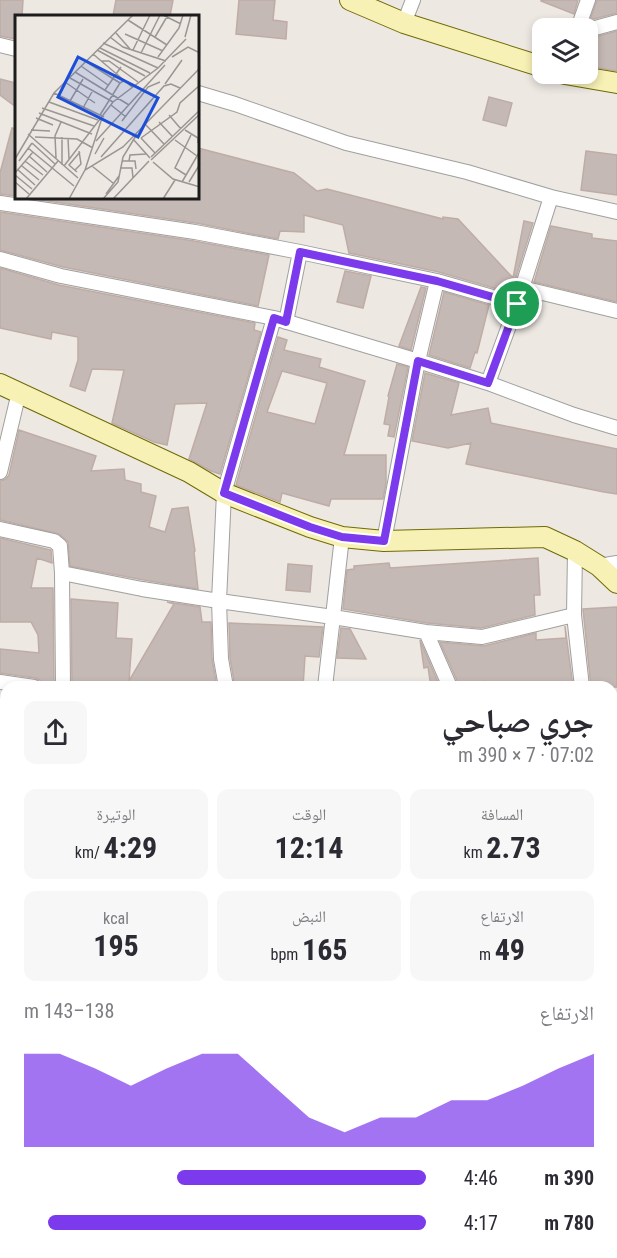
<!DOCTYPE html>
<html lang="ar">
<meta charset="utf-8">
<style>
body{margin:0;font-family:"Roboto Condensed","Noto Naskh Arabic",sans-serif;background:#f7f7f7;color:#2b2b33;direction:rtl;height:100vh;display:flex;flex-direction:column;font-size:22px;white-space:nowrap}
*{box-sizing:border-box;margin:0}
p{font-size:20px;color:#7c7c81}
.icon{flex:none;width:33px;height:33px;fill:none;stroke:currentColor;stroke-width:2;stroke-linecap:round;stroke-linejoin:round}
.map{position:relative;flex:1;overflow:hidden;direction:ltr}
.side{position:absolute;left:0px;top:681px;width:618px;height:578px;display:flex;flex-direction:column;background:#fff;border-radius:18px 18px 0 0;box-shadow:0 3px 9px #0003;direction:rtl}
.side>*{flex:none}
.fabs{position:absolute;left:532px;top:18px;display:grid;gap:12px}
.fabs a{display:grid;place-items:center;width:66px;height:66px;border-radius:12px;background:#fff;box-shadow:0 3px 9px #0003;font-size:30px}
.pin{position:absolute;display:grid;place-items:center;width:51px;height:51px;color:#fff;margin:-26px;border:3px solid #fff;border-radius:50%;box-shadow:0 2px 6px #0007}
.round{display:grid;place-items:center;flex:none;width:63px;height:63px;border-radius:12px;background:#f7f7f7}
.overview{display:flex;align-items:center;justify-content:space-between;height:102px;padding:0 24px}
h1{font-size:33px;font-weight:700;line-height:45px}
.metrics{display:grid;grid-template-columns:repeat(3,1fr);gap:9px;height:102px;padding:6px 24px}
.metrics div{display:grid;align-content:center;border-radius:12px;background:#f7f7f7;text-align:center}
.metrics b{font-size:30px;font-weight:700}
.metrics small{font-size:16px;font-weight:400}
.metrics p{font-size:16px}
.chart{height:168px;padding:12px 24px}
.chart p{display:flex;justify-content:space-between}
.chart svg{width:100%;height:108px;margin-top:6px;fill:#7c3aed;opacity:.7}
ul{padding:0 24px;list-style:none;font-size:20px}
li{display:grid;grid-template-columns:96px 72px 1fr;align-items:center;height:45px}
li i{height:15px;border-radius:8px;background:#7c3aed}
.map>svg:first-child{display:block}
.building{fill:#c5b9b5;stroke:#bfaca5;stroke-width:1.5;fill-rule:evenodd}
.lines{fill:none;stroke-linecap:round;stroke-linejoin:round}
.street-casing{stroke:#a0a0a0;stroke-width:16}
.secondary-casing{stroke:#6f6b07;stroke-width:22}
.street{stroke:#fff;stroke-width:14}
.secondary{stroke:#f8f1b5;stroke-width:20}
.route-casing{stroke:#fff;stroke-width:12}
.route{stroke:#7c3aed;stroke-width:8}
.inset-road{fill:none;stroke:#999693;stroke-width:1.5}
.view{fill:#1d4ed8;fill-opacity:0.15;stroke:#1d4ed8;stroke-width:3}
.inset-edge{fill:none;stroke:#1c1c1c;stroke-width:3}
</style>
<div class="map">
<svg width="617" height="1258" viewBox="0 0 617 1258">
<rect width="100%" height="100%" fill="#ede8e2"/>
<path class="building" d="M0,0H23L22,16H16V39L0,36Z
M116,0H173L170,16H113Z
M239,0H275L273,20L287,22L286,39L236,34Z
M541,0H578L574,14L541,1Z
M597,0H617V13L590,20Z
M617,31V71L588,66V39Z
M0,79L16,83V107L0,95Z
M489,97L512,103L506,126L483,120Z
M12,128L16,129V196L0,194V173Z
M198,148L294,173L317,191L327,189L443,219V217L458,219L513,278L524,221L533,223L511,293L439,272L349,253L343,225L304,215V232L280,231L278,239L196,223L28,198H198Z
M586,151L617,155V195L581,190Z
M0,212L194,241L269,255L258,306L63,267L0,250Z
M551,226L592,234V238L617,241V302L534,282Z
M0,268L59,285L255,323L254,330L261,332L220,474L211,471L189,459L207,403L175,404L167,445L154,442L112,423L124,370L92,369L85,391L70,386L78,360V337L52,332L51,339L0,328Z
M345,271L371,276L363,308L337,302Z
M421,287L426,288L411,350L399,346Z
M444,292L489,305L477,353L475,352L470,368L429,355Z
M278,337L287,340L284,350L321,359L319,367L365,381L344,455H386V483L383,499H331L329,506L282,493L280,502L236,485ZM282,371L327,383L315,424L267,412Z
M397,364L408,367L394,437L388,436L390,425L384,424L389,397L388,396Z
M425,373L459,383L451,415L488,408L491,423L617,449V494L604,492L466,464L471,443L448,448L412,441Z
M19,430L96,456L91,471L124,469L125,480L141,484V492L156,496L149,527L165,532L172,509L188,507L195,551L194,552L198,589L144,580L70,566L68,542L59,534L0,520V481L6,479L9,475Z
M0,538L51,550L52,563L37,558L31,588H53L54,687H43L40,680L35,678L0,673V649L39,653L38,635L31,622H0Z
M538,558L540,595H534L535,615L481,628L427,623L343,609L347,570L354,569V566L389,563L390,568Z
M288,564L312,566L310,592L286,590Z
M71,599L118,603L116,638L132,639L129,681L174,604L167,602L200,607L202,622H211L212,659L217,687H72Z
M617,607V687H591L583,609Z
M229,623L323,627L319,657L305,656L303,687H235L230,658Z
M565,626L573,687H487L486,681L459,685L440,642L484,646L536,633V640L566,638Z
M341,628L350,629L366,659L337,658Z
M420,640L440,687H431L428,667L424,668Z"/>
<g class="lines">
<g class="street-casing">
<path id="street" d="M404,23L413,0
M578,28L588,0
M588,30L617,22
M0,45L16,49
M198,93L235,104L346,143L467,172L551,197L617,212
M0,203L195,232L300,252L437,281L517,304
M0,259L61,276L274,318L418,361L488,383L574,415L617,428
M522,288L617,311
M286,322L300,252
M488,383L517,304L551,197
M0,472L19,392
M0,529L54,541L60,546L62,573L63,687
M384,541L418,361L437,281
M575,551L574,615L582,687
M599,566L617,563
M62,573L142,589L219,601L333,617L426,632L482,637L574,615
M426,632L450,687
M0,682L34,687
M226,687L221,659L219,601L224,493L274,318
M325,687L342,537
M0,941L6,942
M612,1003H617
M0,1124L6,1089
M601,1252V1258
M390,1258L391,1252
M497,1258L498,1252"/>
</g>
<g class="secondary-casing">
<path id="secondary" d="M350,0L404,23L543,67
M565,74L617,83
M0,384L189,472L224,493L310,527L342,537L384,541L545,537L575,551L599,566L617,583
M0,1143L6,1144
M336,1252L354,1258"/>
</g>
<use href="#street" class="street"/>
<use href="#secondary" class="secondary"/>
</g>
<g class="lines">
<g class="route-casing">
<path id="route" d="M300,252L437,281L517,304L488,383L418,361L384,541L342,537L310,527L224,493L274,318L286,322Z"/>
</g>
<use href="#route" class="route"/>
</g>
<g transform="translate(15 15)">
<rect width="184" height="184" fill="#ede8e2"/>
<path class="inset-road" d="M148,0L166,9M113,5L152,30M101,18L115,34M110,19L148,36M95,22L108,32L151,46M140,22L153,0M170,22L176,0M88,28L143,53M85,33L135,58M82,35L130,61M118,35L135,0M126,38L145,0M78,39L117,72M143,42L164,13L168,0M157,42L173,32L185,38M70,46L105,68L110,65M86,46H94L123,67M66,51L93,70M60,57L114,90M55,63L98,87M50,67L80,88M150,69L167,45M90,75L106,52M39,78L89,102M55,86L68,64M34,87L83,105M96,90L111,102M27,93L79,111M68,93L78,75M24,98L77,119M85,100L105,68M154,100L166,114M21,103L38,110M107,106L133,72L145,67M144,107L157,121M130,109L149,129M16,115L35,116M170,115L183,123V128M13,119L63,163M20,122L62,124L78,133M47,122V150M53,123L54,144M126,123L162,97L165,88L185,70M126,123L140,138M118,124L135,143M160,125L182,141M81,126L150,50M17,128L40,149M13,133L59,171M80,139L89,123M14,141L32,157M86,142L149,71L156,69L165,73M136,142L185,95M41,143L40,121L46,107M0,144L39,78L118,0M136,145L185,99M4,146L17,128M10,146L28,160M107,146H120L121,154M114,146L115,140L131,139M138,147L158,164L185,172M7,151L24,165M49,151L98,87L143,53L171,24M77,151L98,168M105,153H117L118,163M2,154L20,170M60,155L66,149L64,136M70,155L87,103M62,157L54,150L65,137M0,158L18,137M0,160L17,174M171,160L160,153L176,120M0,167L14,179M167,167L185,136M174,167L185,149M91,179L104,161M11,184L43,146M54,184L70,155L108,132L185,53M88,184L103,167L108,142L122,119M98,184L134,146M148,184L160,165"/>
<path class="view" d="M63,42L143,83L123,122L43,82Z"/>
<rect width="184" height="184" class="inset-edge"/>
</g>
</svg>
<div class="fabs">
<a><svg class="icon" aria-label="layers" viewBox="0 0 24 24"><path d="M12 4l9 5-9 5-9-5zM3 14l9 5 9-5"/></svg></a>
</div>
<div class="pin" style="left:517px;top:304px;background:#1e9e55"><svg class="icon" aria-label="arrive" viewBox="0 0 24 24"><path d="M6 21V4h12l-3 4 3 4H6"/></svg></div>
<section class="side">
<div class="overview"><div><h1>جري صباحي</h1><p>07:02 · 7 × 390 m</p></div><a class="round"><svg class="icon" aria-label="share" viewBox="0 0 24 24"><path d="M12 15V3M7 8l5-5 5 5M5 13v7h14v-7"/></svg></a></div>
<div class="metrics">
<div><p>المسافة</p><b>2.73<small> km</small></b></div>
<div><p>الوقت</p><b>12:14</b></div>
<div><p>الوتيرة</p><b>4:29<small> /km</small></b></div>
</div>
<div class="metrics">
<div><p>الارتفاع</p><b>49<small> m</small></b></div>
<div><p>النبض</p><b>165<small> bpm</small></b></div>
<div><p>kcal</p><b>195</b></div>
</div>
<div class="chart"><p><span>الارتفاع</span>138–143 m</p>
<svg viewBox="0 0 160 44" preserveAspectRatio="none"><path d="M0 44V6L10 6L20 12L30 19L40 12L50 6L60 6L70 19L80 32L90 38L100 32L110 32L120 25L130 25L140 19L150 12L160 6V44z"/></svg>
</div>
<ul>
<li><b>390 m</b>4:46<i style="width:62%"></i></li>
<li><b>780 m</b>4:17<i style="width:94%"></i></li>
</ul>
</section>
</div>
